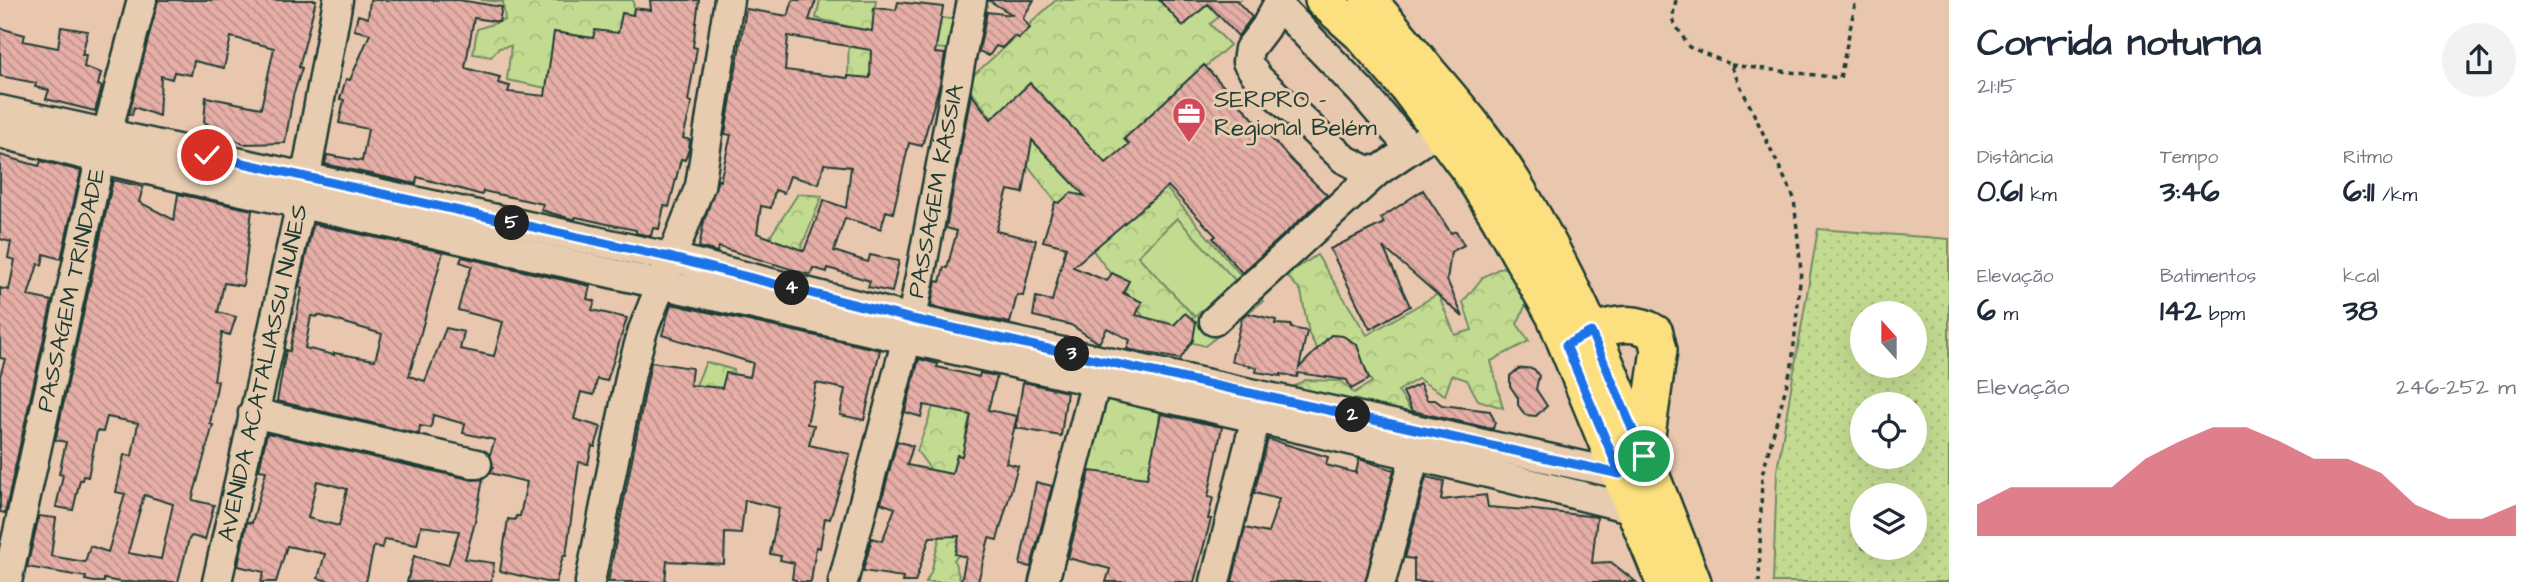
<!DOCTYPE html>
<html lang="pt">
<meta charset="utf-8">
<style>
body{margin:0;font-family:"Architects Daughter",sans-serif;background:#f2f2f3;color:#1f2937;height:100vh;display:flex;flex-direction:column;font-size:26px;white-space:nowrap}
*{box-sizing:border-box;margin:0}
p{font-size:23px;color:#747a83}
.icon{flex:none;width:38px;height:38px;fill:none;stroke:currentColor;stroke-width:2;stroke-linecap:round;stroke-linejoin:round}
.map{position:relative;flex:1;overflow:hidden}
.sheet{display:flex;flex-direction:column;background:#fff;width:595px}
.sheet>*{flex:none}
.needle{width:46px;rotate:339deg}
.controls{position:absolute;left:1850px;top:301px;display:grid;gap:14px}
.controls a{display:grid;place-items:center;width:77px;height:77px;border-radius:50%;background:#fff;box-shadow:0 7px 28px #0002;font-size:35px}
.pin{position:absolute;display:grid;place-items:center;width:60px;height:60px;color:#fff;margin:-30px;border:4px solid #fff;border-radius:50%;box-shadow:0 2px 7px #0007}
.km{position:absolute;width:35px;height:35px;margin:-18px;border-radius:50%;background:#222;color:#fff;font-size:19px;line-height:35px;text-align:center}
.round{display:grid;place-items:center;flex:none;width:74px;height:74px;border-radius:37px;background:#f2f2f3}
.overview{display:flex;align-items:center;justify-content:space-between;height:119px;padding:0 28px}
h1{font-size:38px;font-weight:700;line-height:52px}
.figures{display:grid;grid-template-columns:repeat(3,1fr);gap:10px;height:119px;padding:7px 28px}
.figures div{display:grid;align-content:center}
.figures b{font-size:30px;font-weight:700}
.figures small{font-size:19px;font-weight:400}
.figures p{font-size:19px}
.chart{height:196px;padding:14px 28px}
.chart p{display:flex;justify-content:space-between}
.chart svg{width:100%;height:126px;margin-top:7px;fill:#d1495b;opacity:.7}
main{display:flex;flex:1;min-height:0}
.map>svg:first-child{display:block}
.forest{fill:url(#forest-crowns);stroke:#718c62;stroke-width:2}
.park{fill:url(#park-dots);stroke:#718c62;stroke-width:2;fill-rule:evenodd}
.garden{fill:#c3db91;stroke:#718c62;stroke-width:2}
.building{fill:url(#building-back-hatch);stroke:#1f3d34;stroke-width:2;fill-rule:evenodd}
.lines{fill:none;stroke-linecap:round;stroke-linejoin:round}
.minor-casing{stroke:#1f3d34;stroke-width:33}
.major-casing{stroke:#1f3d34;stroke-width:40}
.path{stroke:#1f3d34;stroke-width:3.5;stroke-dasharray:5 5;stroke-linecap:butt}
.minor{stroke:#e8ccaf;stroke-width:28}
.major{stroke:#fce080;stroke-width:35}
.route-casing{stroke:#fff;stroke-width:14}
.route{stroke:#1a73e8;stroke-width:9}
.labels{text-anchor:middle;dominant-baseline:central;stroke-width:6;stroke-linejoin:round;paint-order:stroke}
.poi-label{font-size:24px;fill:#1f3d34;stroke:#e8ccaf;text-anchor:start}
.street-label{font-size:24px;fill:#1f3d34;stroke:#e8ccaf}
</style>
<main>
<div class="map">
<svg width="1949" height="582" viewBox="0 0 1949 582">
<defs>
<pattern id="forest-crowns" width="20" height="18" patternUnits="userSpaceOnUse" patternTransform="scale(1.75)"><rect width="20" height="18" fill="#c3db91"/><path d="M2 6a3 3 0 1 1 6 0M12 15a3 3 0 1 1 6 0" fill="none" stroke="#a7bd7e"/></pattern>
<pattern id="park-dots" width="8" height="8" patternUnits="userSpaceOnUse" patternTransform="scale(1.75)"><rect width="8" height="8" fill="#c3db91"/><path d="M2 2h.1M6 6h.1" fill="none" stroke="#a7bd7e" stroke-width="1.8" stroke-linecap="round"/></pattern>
<pattern id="building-back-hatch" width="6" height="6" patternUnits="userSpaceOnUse" patternTransform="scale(1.75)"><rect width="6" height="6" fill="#e6aea7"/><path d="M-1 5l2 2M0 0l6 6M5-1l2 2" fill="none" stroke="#ba8f89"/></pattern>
</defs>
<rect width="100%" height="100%" fill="#e9c7ae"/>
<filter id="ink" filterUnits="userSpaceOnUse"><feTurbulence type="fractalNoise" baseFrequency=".0143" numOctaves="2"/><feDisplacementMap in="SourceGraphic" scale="14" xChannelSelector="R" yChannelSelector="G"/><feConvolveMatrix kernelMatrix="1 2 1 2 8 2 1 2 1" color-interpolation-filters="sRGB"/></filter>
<g filter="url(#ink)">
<path class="forest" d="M481,0H633L634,8L628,40L551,89L507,80L511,46L499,48L491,57L473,54L477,29L505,20L503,2Z
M820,0H876L875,8L957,20L954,50L936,48L877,79L848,76L849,27L816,18Z
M1056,0H1240L1210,24L1230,45L1124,139L1263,301L1205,346L1156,333L965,83Z
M798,194L822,196L797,258L762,249Z
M1317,255L1367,335L1438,294L1455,335L1472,330L1463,302L1483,277L1502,267L1515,273L1527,302L1517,324L1529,341L1491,361L1503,408L1478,400L1467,380L1452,375L1445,395L1418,379L1398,391L1414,416L1286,391L1305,380L1341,381L1354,393L1372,382C1357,360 1366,337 1331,335L1321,345L1319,353L1309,334L1301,291L1286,275Z
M706,362L734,370L729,388L741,391L696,385Z
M1101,388L1161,401L1151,502L1073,490Z
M974,396L965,441L982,449L969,483L931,470L917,451L933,407Z
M944,520L970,543L954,560L961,582H926L931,572Z"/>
<path class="park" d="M1818,229L1949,239V582H1773L1777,471ZM1862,313H1914V366H1862ZM1862,404H1914V457H1862ZM1862,495H1914V548H1862Z"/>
<path class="garden" d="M1177,218L1235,280L1195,317L1138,256Z"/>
<path class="building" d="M158,0H316L299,67L302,68L293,96L285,143L243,144L204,122L206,97L261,108L274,48L231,37L224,68L194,61L191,75L174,72L172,79L161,76L159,116L134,107L132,115L129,114Z
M370,0H459L502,7L499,22L474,18L465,68L500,77L498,83L510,86L508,92L545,96L554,32L593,38L595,30L618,33L622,13L633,15L634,8L651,10L650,0H699L693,47L697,48L688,101L692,102L683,138L690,140L689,149L685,160L681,159L669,207L664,206L659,229L653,228L651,236L636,233V230L607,224L576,217L575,219H572L541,210L543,204L483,191L482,195L417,177L416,184L325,164L327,155L362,161L368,129L339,123L344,100L340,99L346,79L350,80L370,34L354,30L358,15L368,18Z
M793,0H816L809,20L872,31L874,8L896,10L898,2L943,7L935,53L945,54L940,83L922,146L909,143L893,213L886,211L881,229L845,218L834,251L868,262L870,255L899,261L892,292L868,287L870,281L828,268L827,272L813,268L810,275L719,247L717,252L699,247L704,221L718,180L720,181L731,135L725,134L746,9L788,16ZM788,36L871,50L870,78L848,76V78L785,70ZM824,164L851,167L846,208L824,200L804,251L757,233L761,206L771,208L775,190L784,193L790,176L819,184Z
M988,0H1034L1023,18L1030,28L1019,38L1014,36L1002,48L996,46L989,56L979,51L987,12L1013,15Z
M1159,0H1236L1252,17L1238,36L1208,4L1183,26Z
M61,27L88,31L82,55H86L84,67L101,73L98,85L102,87L95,111L46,99L49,90L35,87L36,83L0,76V28L25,35L23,41L58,48Z
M1204,65L1294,163L1327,195L1242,273L1213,238L1216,236L1168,186L1073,267L1107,281L1112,273L1129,281L1123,293L1142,302L1136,315L1174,325L1185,313L1196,322L1193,340L1180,359L1127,349L1130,340L1107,328L1099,343L1071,325L1033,316L1036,297L1052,301L1066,247L1043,241L1055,202L1059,203L1071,193L1085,196L1032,140L1023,193L1008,190L996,231L1036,240L1023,296L1017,295L1010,323L931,306L936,281L940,282L944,267L947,268L957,231L946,228L971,94L991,119L1030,83L1106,163L1129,144L1124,139Z
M0,155L39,166L41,161L81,171L61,259L44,254L42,265L38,264L28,296L52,301L5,513L0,512V376L5,359L0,358V288L9,290L15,260L8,258L11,242L0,239Z
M113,180L143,187L139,202L174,220L178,194L252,210L243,286L224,283L218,312L236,317L230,335L222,333L214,380L218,381L210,424L213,425L192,500L214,505L205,540L192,536L189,539L178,582H120L104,579V582H94L85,580L86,577L27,567L39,516L56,518L51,556L85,562L90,546L108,552L125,494L116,492L124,455L132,456L138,423L107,417L103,432L97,431L88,477L83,476L82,480H80L73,510L56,507L63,475L59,474L66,442L55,440L56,437ZM144,495L173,504L161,559L128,553Z
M1423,190L1451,233L1456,231L1464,245L1451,252L1447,280L1463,317L1383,247L1410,306L1370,329L1330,249L1384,223L1381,218Z
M313,224L443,252L409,376L425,381L446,328L464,332L460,349L494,356L503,322L458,310L464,287L472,266L460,262L462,257L590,286L587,299L595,301L592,310L627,318L607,381L597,379L594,395L581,392L574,419L601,427L595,447L592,446L588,464L579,462L566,556H563L556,582H546L500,571L508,519L515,520L516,516H520L527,482L490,473L493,467L490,454L495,440L463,433L465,424L433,415L431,428L420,426L419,434L277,401L286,350L290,351L302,288L299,287ZM318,315L382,334L375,360L334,353V355L305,348L311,316L317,317Z
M671,304L880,350L864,420L840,415L845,389L816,383L807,424L814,425L809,445L850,454L830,519L825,518L820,548L816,547L811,582H796V580L792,579L794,563L780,560L781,556L770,554L779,508L745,500L741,534L725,533L724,564L667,561L665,582H608L651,362L692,368L690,385L722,388L726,373L750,377L753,363L662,335Z
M1247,313L1276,320L1275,324L1291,325V328L1307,331L1299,368L1331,335L1343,336L1357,345L1369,379L1351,389L1347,380L1298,373L1297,377L1281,374V376L1256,372L1257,368L1231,361L1242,318Z
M919,359L938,364L937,367L979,377L980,373L997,376L988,410L1017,416L1006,463L1018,466L997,540L989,538L978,582H961L966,557L955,554L959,536L930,537L915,582H902L903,577L863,571L872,538L882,541L895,508L881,503L897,441L913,446L907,465L952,474L957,455L962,456L971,415L924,405L921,417L905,412Z
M1525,368L1534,369L1539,376L1536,389L1547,406L1536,416L1525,415L1518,405V398L1510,386V376L1518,369Z
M1023,382L1067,392L1061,436L1016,428Z
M1420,384L1427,400H1435L1442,405L1490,411L1495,422L1493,429L1412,411L1403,392Z
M1161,414L1222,427L1208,497L1213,498L1208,519H1211L1194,582H1106L1110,569L1068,558L1090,471L1147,478Z
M267,433L473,480L483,479L475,522L465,559L494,563L491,582H407L414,556L448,565L459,531L421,526L417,545L385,539L382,548L374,546L366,582H332L318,578L325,554L287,546L276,582H261L264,572L238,566L247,522L252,523L266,471L259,470ZM317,481L347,489L339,526L308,518Z
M1268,439L1328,457L1326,465L1356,473L1359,459L1394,470L1365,582H1232L1245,528L1268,533L1279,499L1254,493Z
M1426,477L1444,481L1441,500L1486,495L1488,507L1525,510L1526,509L1597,517L1592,563L1611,562L1636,582H1414V559L1405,558Z
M1036,482L1052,486L1031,567L1020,565Z"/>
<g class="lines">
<g class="minor-casing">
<g id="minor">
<path d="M1280,0L1265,28L1249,49L1247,62L1258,78L1344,159L1364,169L1378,171L1439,130"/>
<path d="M1278,5L1361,91L1410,148"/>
<path d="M0,110L673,258L912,319L1620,474"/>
<path d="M0,133C155,175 312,205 468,241C857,329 1247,412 1634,509"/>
<path d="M1214,321L1378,171"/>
<path d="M253,413L477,464"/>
<path id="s1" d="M7,582L100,160L142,0"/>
<path id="s2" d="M217,582L301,203L338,0"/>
<path d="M590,582L631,373L643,330L700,186L729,0"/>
<path id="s3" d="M843,582L912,319L972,0"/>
<path d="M1044,582L1096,381"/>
<path d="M1215,582L1260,401"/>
<path d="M1381,582L1420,436"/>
</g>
</g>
<g class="major-casing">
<path id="major" d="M1323,0L1361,34L1407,87L1469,170L1498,216L1555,317L1664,582
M1368,0C1389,23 1409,48 1429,73C1459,108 1489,143 1513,182C1590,306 1640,447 1693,582
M1572,342C1598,329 1629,315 1655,333L1659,350L1644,456"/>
</g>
<path class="path" d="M1676,0L1672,19L1689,47L1730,64L1794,198L1801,271L1792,365L1762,475L1759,582
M1731,65L1840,78L1856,0"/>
<use href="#minor" class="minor"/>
<use href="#major" class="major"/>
</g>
</g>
<g class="lines" filter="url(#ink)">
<g class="route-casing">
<path id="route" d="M207,155L673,258L912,319L1620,474L1566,345L1591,332L1644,456"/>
</g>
<use href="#route" class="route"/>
</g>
<defs>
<g id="office-pin" transform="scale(1.75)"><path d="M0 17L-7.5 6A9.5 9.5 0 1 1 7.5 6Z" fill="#d1495b" stroke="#e8ccaf"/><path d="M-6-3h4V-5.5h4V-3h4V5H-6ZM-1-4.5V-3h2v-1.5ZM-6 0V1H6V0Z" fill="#fff"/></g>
</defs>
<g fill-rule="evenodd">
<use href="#office-pin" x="1189" y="114"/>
</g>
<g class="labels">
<g class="poi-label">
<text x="1214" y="100">SERPRO -<tspan x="1214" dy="28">Regional Belém</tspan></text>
</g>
<g class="street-label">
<text stroke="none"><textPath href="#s3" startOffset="402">PASSAGEM KÁSSIA</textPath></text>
<text stroke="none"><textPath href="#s1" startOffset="299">PASSAGEM TRINDADE</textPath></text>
<text stroke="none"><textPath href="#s2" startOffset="214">AVENIDA ACATALIASSU NUNES</textPath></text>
</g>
</g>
</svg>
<div class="controls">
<a><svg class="needle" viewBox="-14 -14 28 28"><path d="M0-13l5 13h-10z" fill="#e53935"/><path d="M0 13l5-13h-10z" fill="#747a83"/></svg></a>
<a><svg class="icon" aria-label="locate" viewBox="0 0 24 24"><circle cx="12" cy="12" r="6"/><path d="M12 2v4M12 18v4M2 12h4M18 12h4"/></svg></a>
<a><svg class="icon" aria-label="layers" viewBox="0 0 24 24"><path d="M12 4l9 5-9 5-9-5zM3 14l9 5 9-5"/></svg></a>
</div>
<div class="pin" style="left:1644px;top:456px;background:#1e9e55"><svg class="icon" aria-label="arrive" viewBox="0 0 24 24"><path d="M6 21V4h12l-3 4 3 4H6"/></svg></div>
<div class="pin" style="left:207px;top:155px;background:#d93025"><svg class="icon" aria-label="check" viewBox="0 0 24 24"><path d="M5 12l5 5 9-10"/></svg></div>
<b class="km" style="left:1353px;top:415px">2</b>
<b class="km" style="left:1072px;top:354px">3</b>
<b class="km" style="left:792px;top:288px">4</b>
<b class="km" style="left:512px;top:223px">5</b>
</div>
<section class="sheet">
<div class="overview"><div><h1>Corrida noturna</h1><p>21:15</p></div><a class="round"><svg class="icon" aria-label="share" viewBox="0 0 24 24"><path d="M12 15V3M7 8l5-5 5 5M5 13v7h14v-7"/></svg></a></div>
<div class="figures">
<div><p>Distância</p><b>0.61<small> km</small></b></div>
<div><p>Tempo</p><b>3:46</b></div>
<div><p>Ritmo</p><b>6:11<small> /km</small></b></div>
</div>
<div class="figures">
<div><p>Elevação</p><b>6<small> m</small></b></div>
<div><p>Batimentos</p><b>142<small> bpm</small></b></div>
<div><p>kcal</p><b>38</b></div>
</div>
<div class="chart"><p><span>Elevação</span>246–252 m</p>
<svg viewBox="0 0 160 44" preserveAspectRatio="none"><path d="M0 44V33L10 27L20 27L30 27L40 27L50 17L60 11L70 6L80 6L90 11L100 17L110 17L120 22L130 33L140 38L150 38L160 33V44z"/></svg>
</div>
</section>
</main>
